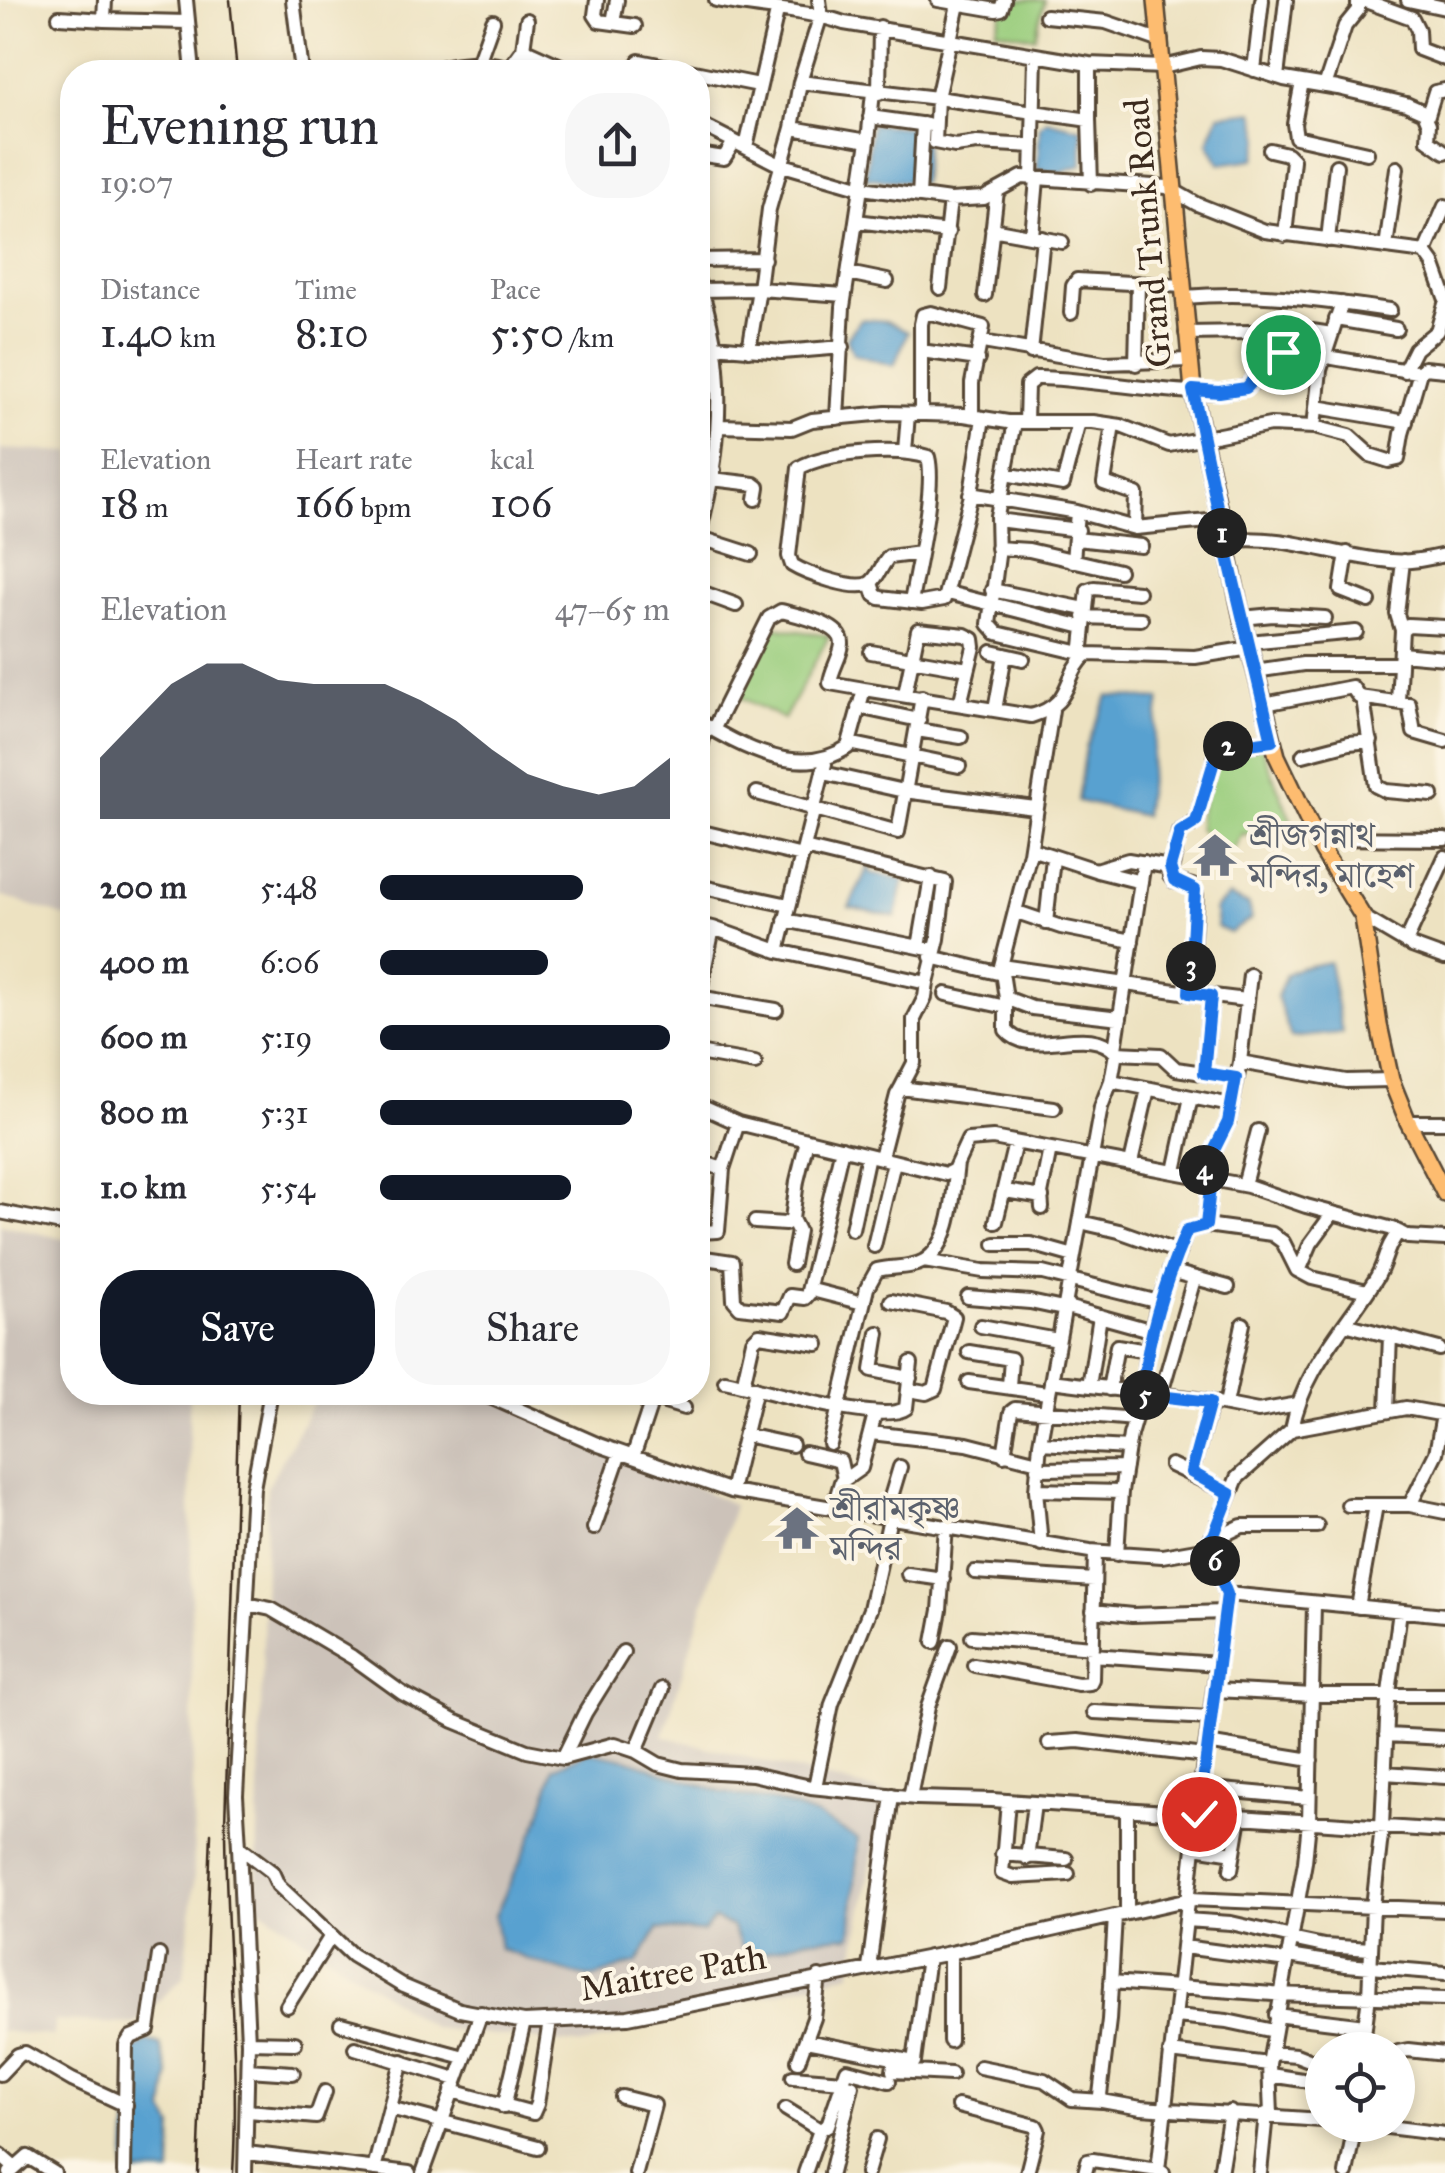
<!DOCTYPE html>
<meta charset="utf-8">
<style>
body{margin:0;font-family:"IM FELL Great Primer","Noto Serif Bengali",serif;background:#f7f7f7;color:#2b2b33;height:100vh;display:flex;flex-direction:column;font-size:38px;white-space:nowrap}
*{box-sizing:border-box;margin:0}
p{font-size:32px;color:#7c7c81}
.icon{flex:none;width:55px;height:55px;fill:none;stroke:currentColor;stroke-width:2;stroke-linecap:round;stroke-linejoin:round}
.map{position:relative;flex:1;overflow:hidden}
.details{position:absolute;left:60px;top:60px;width:650px;height:1345px;display:flex;flex-direction:column;background:#fff;border-radius:40px;box-shadow:0 5px 15px #0003}
.details>*{flex:none}
.fabs{position:absolute;left:1305px;top:2032px;display:grid;gap:20px}
.fabs a{display:grid;place-items:center;width:110px;height:110px;border-radius:50%;background:#fff;box-shadow:0 5px 15px #0003;font-size:50px}
.pin{position:absolute;display:grid;place-items:center;width:85px;height:85px;color:#fff;margin:-42px;border:5px solid #fff;border-radius:50%;box-shadow:0 2px 10px #0007}
.km{position:absolute;width:50px;height:50px;margin:-25px;border-radius:50%;background:#222;color:#fff;font-size:28px;line-height:50px;text-align:center}
.round{display:grid;place-items:center;flex:none;width:105px;height:105px;border-radius:40px;background:#f7f7f7}
.summary{display:flex;align-items:center;justify-content:space-between;height:170px;padding:0 40px}
h1{font-size:55px;font-weight:600;line-height:75px}
.metrics{display:grid;grid-template-columns:repeat(3,1fr);gap:15px;height:170px;padding:10px 40px}
.metrics div{display:grid;align-content:center}
.metrics b{font-size:42px;font-weight:600}
.metrics small{font-size:28px;font-weight:400}
.metrics p{font-size:28px}
.chart{height:280px;padding:20px 40px}
.chart p{display:flex;justify-content:space-between}
.chart svg{width:100%;height:180px;margin-top:10px;fill:#111827;opacity:.7}
.action{display:flex;gap:20px;margin-top:auto;padding:20px 40px}
.action a{flex:1;height:115px;border-radius:40px;background:#111827;color:#fff;font-size:40px;font-weight:600;line-height:115px;text-align:center}
.action a+a{background:#f7f7f7;color:#2b2b33}
ul{padding:0 40px;list-style:none;font-size:32px}
li{display:grid;grid-template-columns:160px 120px 1fr;align-items:center;height:75px}
li i{height:25px;border-radius:12px;background:#111827}
.map>svg:first-child{display:block}
.industrial{fill:#ccc2b9}
.green{fill:#9acd7d;stroke:#6a7c4e;stroke-width:2.5}
.water{fill:#59a1d0;stroke:#4a6677;stroke-width:2.5}
.lines{fill:none;stroke-linecap:round;stroke-linejoin:round}
.minor-casing{stroke:#564636;stroke-width:18}
.major-casing{stroke:#564636;stroke-width:20}
.minor{stroke:#fff;stroke-width:12}
.major{stroke:#fdbc6f;stroke-width:15}
.rail{stroke:#3b2a1e;stroke-width:2.5}
.route-casing{stroke:#fff;stroke-width:20}
.route{stroke:#1a73e8;stroke-width:12}
.labels{text-anchor:middle;dominant-baseline:central;stroke-width:8;stroke-linejoin:round;paint-order:stroke}
.street-label{font-size:35px;fill:#3b2a1e;stroke:#fcf5e5}
.worship-label{font-size:35px;fill:#5b616d;stroke:#fcf5e5;text-anchor:start}
</style>
<div class="map">
<svg width="1445" height="2173" viewBox="0 0 1445 2173">
<rect width="100%" height="100%" fill="#fcf5e5"/>
<filter id="ink" filterUnits="userSpaceOnUse"><feTurbulence type="fractalNoise" baseFrequency=".01" numOctaves="2"/><feDisplacementMap in="SourceGraphic" scale="20" xChannelSelector="R" yChannelSelector="G"/><feConvolveMatrix kernelMatrix="1 2 1 2 8 2 1 2 1" color-interpolation-filters="sRGB"/></filter>
<filter id="wash" filterUnits="userSpaceOnUse"><feTurbulence type="fractalNoise" baseFrequency=".0048" numOctaves="4" result="noise"/><feDisplacementMap in="SourceGraphic" scale="40" xChannelSelector="R" yChannelSelector="G"/><feGaussianBlur stdDeviation="2.25" result="paint"/><feColorMatrix in="noise" values="0 0 0 0 0 0 0 0 0 0 0 0 0 0 0 0 0 1.4 0 .05"/><feComposite in="paint" operator="in"/></filter>
<g filter="url(#wash)">
<rect width="100%" height="100%" fill="#ede2c1"/>
<path class="industrial" d="M0,449L72,452V919L0,895Z
M0,1224L72,1241V1392L189,1393L194,1883L184,1977L134,2024L55,2021L53,2036L0,2031Z
M319,1393H494L734,1505L663,1736L884,1793L851,1973L584,2045L433,2028L256,1905L267,1487Z"/>
<path class="green" d="M1006,0H1045L1035,37L996,30Z
M775,627L829,636L784,719L732,693Z
M1259,741L1297,835L1242,834L1232,852L1199,829V814L1217,751Z"/>
<path class="water" d="M1254,111L1261,137L1255,159L1220,164L1208,143L1219,115Z
M1046,120L1082,129V165L1058,173L1037,169L1040,125Z
M871,124L927,129L922,183L866,178Z
M861,319L886,321L908,332L894,366L853,354L847,338Z
M1108,696L1160,699L1144,816L1078,801L1086,747Z
M870,863V873L904,879L896,917L849,907Z
M1228,896L1249,905L1251,919L1230,933L1217,927L1215,909Z
M1329,962L1342,1033L1291,1038L1277,997L1286,974L1299,968Z
M589,1752L626,1759L721,1792L781,1803L815,1815L858,1839L851,1936L806,1939L747,1958L731,1926L714,1919L703,1932L658,1929L637,1963C620,1965 607,1976 592,1977C578,1979 517,1955 500,1949L495,1916L539,1820L554,1768Z
M147,2041L160,2045L169,2075L164,2111L173,2126L171,2173H125L132,2051Z"/>
</g>
<g filter="url(#ink)">
<g class="lines">
<g class="minor-casing">
<path id="minor" d="M105,0L104,20L187,22
M186,0L193,72
M293,0L302,72
M597,0L595,15L599,21L635,26
M716,0C758,9 803,9 844,23L1089,64L1163,67L1201,58L1221,59L1284,79L1338,88L1406,104L1424,112L1429,124L1428,140L1445,152
M938,0L996,10L1001,9L1004,0
M1363,0L1412,18L1418,30L1419,49L1445,59
M1408,0L1445,8
M1046,16L1106,22L1161,41
M59,17L104,20
M613,23L617,0
M523,49L527,20
M639,61L759,85
M478,63L493,21
M509,68L523,49L574,72
M1254,70L1262,0
M422,72C453,64 487,56 517,72
M1277,77L1286,0
M800,82L937,98L959,0
M1302,82L1294,124L1296,137L1367,153
M1325,86L1345,26L1358,10V0
M879,93L880,27
M870,117L927,125
M1427,118L1435,92L1445,90
M1089,120L1091,184
M698,123L776,163L862,188L950,200L984,198L1022,177L1167,187L1197,204L1265,231L1425,252L1433,263L1445,297
M792,128L868,141L873,92
M868,141L856,221L948,232
M1033,146L977,143L955,146L935,142L937,98L1089,120V64
M746,147L777,12
M1270,150L1287,154L1293,160L1285,235
M698,154L724,158L734,142
M1032,178L1035,56
M919,196L923,124
M992,229L1062,242
M1032,236L1037,179
M1328,240L1336,166
M1386,247L1397,168
M1425,252L1445,206
M698,260L764,259
M848,273L887,281
M698,282C729,365 721,454 698,537L751,554
M940,288L950,200
M701,290L759,289L769,209L792,128L800,82L821,15L819,0
M985,295L997,191
M1184,297C1258,291 1317,300 1390,310
M1071,313L1073,286L1077,280L1183,286
M1336,319L1396,329
M1186,333L1312,331L1332,334
M983,342L1105,363L1189,360
M714,346L782,352L843,347
M749,350L759,289L844,295
M921,351L978,359
M1031,352L1043,238
M1136,364L1138,283
M1404,371L1415,349L1437,331L1445,304
M1317,407L1406,422
M921,414V324L923,315L931,313L983,327L972,383V416
M837,418L843,307L856,221
M1015,422L997,516L998,556L989,624L997,633L1081,653
M1026,422L1027,385L1036,378C1084,376 1216,406 1251,384L1260,356C1284,343 1385,370 1420,372
M1113,425L1104,483L1136,494L1135,528
M719,426L792,428L812,420L886,413L964,415L1008,422H1093L1121,426L1169,445L1270,425L1314,427L1349,436L1370,455L1389,461L1398,459L1402,434L1420,372L1424,368L1445,370
M1314,427L1320,370L1342,303
M905,452L908,414
M698,468L714,470
M1005,474L1063,484L1079,422
M712,479L754,484L758,487L756,499
M970,494L1077,512L1073,561
M1077,512L1135,528L1219,520
M997,520L1078,530
M1076,539L1141,546
M1224,541C1285,533 1331,556 1390,561C1408,563 1427,559 1445,555
M997,548L1029,550L1119,571
M1347,553L1341,590L1369,601
M871,583L875,595L880,598L922,603L944,599L970,499L983,418
M992,590L1085,609
M698,591L736,605
M948,593L1083,627
M911,602C917,567 936,488 928,457C898,447 826,452 799,468L789,556L792,565C805,573 856,592 870,583C878,578 881,565 889,557L920,553
M1084,617L1141,619
M1242,618L1273,615L1325,618
M1402,630L1397,614L1403,561
M1248,642L1356,632
M871,652L968,669
M992,652L1023,659
M1401,654L1445,658
M1081,656L1088,590L1094,588L1138,592
M1255,671L1303,664H1400
M905,694L918,630L965,635L973,639L974,647L960,704
M1363,698L1376,786L1386,791L1432,795
M1398,701L1402,630L1408,625L1445,627
M1264,704L1352,687L1359,697L1409,704L1414,732L1445,741
M858,707L919,720
M995,710L1005,655
M698,721C741,746 799,780 848,747L864,689L1031,716C1076,703 1061,677 1087,654L1195,657L1250,648
M713,730L769,618L781,611C796,615 843,624 842,644C841,657 831,670 830,683L864,689
M917,730L961,737
M849,743L959,766
M1303,755L1349,743L1371,741
M698,759L706,726
M823,773L904,791L1035,808
M757,793L898,832L922,697
M698,831L802,856
M1316,838L1445,839
M1031,849L1095,870L1128,860L1170,867
M1097,871L1141,882
M698,886L789,905
M1017,912L1061,927L1132,941
M1363,917L1412,946L1445,958
M785,920L934,950
M1046,923L1053,858
M698,925L713,928L698,1000
M713,928L778,951L927,983L938,939L945,882L804,848
M1406,942L1445,857
M919,947L931,877
M778,951L825,764
M931,957L1002,974
M1001,966L1189,993L1196,895L1192,886L1174,881L1170,876L1179,832L1196,822L1218,748L1272,741
M1189,993L1246,1000
M946,994L1006,1007
M698,997L776,1010
M1006,998L1032,1008L1120,1018
M1115,1049L1144,862
M698,1053L755,1063
M1116,1053L1161,1055L1176,1069L1237,1078
M1240,1062L1346,1081L1391,1080
M1204,1073L1211,996
M1111,1081L1231,1105
M901,1088L914,1063V1019L925,997L927,983
M698,1105L738,1123L946,1174L954,1170L968,1140L993,1138L1248,1186L1306,1206L1393,1229L1408,1237L1445,1239
M1408,1122H1445
M881,1157L897,1095L901,1088L1054,1108
M698,1161L723,1169
M1131,1163L1148,1089
M1175,1171L1191,1097
M1201,1176L1228,1122L1240,1062L1250,975
M1211,1178L1206,1225L1272,1234L1283,1242L1297,1270L1312,1278L1367,1291
M1244,1185L1258,1131
M1005,1191L1042,1197
M1042,1208L1041,1194L1050,1149
M0,1212L72,1226
M792,1219L798,1231L792,1264
M755,1222L785,1224L792,1219L797,1181L807,1140
M996,1222L1015,1143
M1080,1222L1119,1231L1178,1252
M852,1229L868,1155
M698,1232L718,1231L723,1169L738,1123
M995,1244H1031L1074,1256
M874,1246L894,1162
M698,1257L732,1262L734,1300L740,1307L783,1312L790,1296L805,1298L812,1290L863,1303
M924,1261L983,1271L1043,1273L1159,1302
M1170,1271L1228,1287
M1299,1271L1311,1243L1333,1213
M808,1291L842,1148
M968,1297L1030,1302L1063,1309
M891,1301L946,1312L954,1317L935,1389L926,1393L909,1390
M1063,1306L1153,1331
M1345,1324L1439,1349
M981,1326L1058,1340
M878,1333L872,1370L910,1378
M969,1352L1011,1359L1009,1386
M725,1381C759,1388 883,1426 906,1408L911,1363
M1051,1381L1196,1399L1258,1411L1298,1404
M969,1382L1047,1393
M743,1385L753,1341L759,1335L818,1344
M1089,1386L1100,1316
M1109,1389L1117,1346L1147,1351
M271,1392L253,1488L236,1795L239,1847L272,1872L278,1885L352,1955L403,1986L460,2010L524,2022L628,2017L950,1953L1190,1899L1445,1910
M479,1392L599,1445L731,1491L1090,1551L1162,1556L1202,1549L1214,1535L1237,1478L1292,1429L1406,1408L1445,1415
M632,1392L684,1408
M1160,1397L1194,1279
M1226,1404L1243,1324
M1387,1411L1390,1336
M1292,1429C1303,1370 1344,1329 1375,1280C1386,1264 1385,1247 1399,1232
M871,1433L967,1444L1038,1462
M745,1435L792,1445
M1040,1443L1128,1448
M830,1444L867,1288L877,1270C892,1266 910,1269 924,1261C953,1243 953,1194 957,1164
M805,1453L840,1461L844,1479
M1004,1455L1011,1412L1015,1409L1135,1419
M633,1457L652,1400
M1171,1465L1230,1493
M1037,1469L1125,1468
M1191,1472L1211,1402
M1036,1490L1121,1492
M731,1491L756,1388
M1348,1505H1410L1445,1512
M1410,1505L1436,1453L1443,1415
M833,1509L841,1482L861,1468L875,1414
M885,1517L900,1467
M594,1528L620,1453
M1214,1535H1223L1242,1526H1317
M1207,1543L1227,1594L1445,1615
M1041,1544L1036,1490L1040,1443L1101,1107L1111,1081L1116,1053C1089,1021 1031,1061 1006,1030V998L1001,966L1030,853L1052,710
M1117,1554L1121,1492L1130,1435L1142,1394L1147,1351L1159,1302L1187,1230L1206,1225
M975,1572L1094,1580
M908,1574L943,1579
M247,1604L271,1609L352,1657L402,1693L454,1721L527,1751L563,1758L615,1744L636,1751L658,1764L682,1770L752,1774L811,1787L916,1798L992,1800L1445,1831
M1358,1607L1376,1505
M1093,1611L1132,1615L1224,1612
M972,1637L1093,1647
M934,1642L940,1610L946,1526
M1093,1655L1218,1664
M974,1665L1078,1684L1090,1683L1092,1679L1095,1552
M1215,1690L1313,1695H1445
M1094,1712L1211,1718
M1386,1735L1445,1738
M1049,1743L1078,1741L1205,1756
M1207,1743L1311,1760
M636,1751L662,1689
M563,1758L585,1713L623,1652
M1384,1773L1445,1777
M815,1787L832,1704L870,1609L890,1518
M1201,1788L1309,1798
M910,1797L928,1707L950,1646
M1008,1801L1002,1873L1013,1877L1068,1874
M1127,1811V1912
M239,1847L248,2042L245,2173
M1195,1847L1234,1853
M1002,1854L1066,1859
M1027,1858L1034,1804
M1231,1870L1240,1817
M1115,1916L1109,2020L1100,2095L1102,2101L1141,2108L1322,2120
M1186,1920L1231,1923L1292,1937
M1291,1939L1324,1946L1371,1949
M1184,1947L1287,1961
M1288,1956L1346,1965L1445,1973
M869,1968L892,1795
M1111,1982L1273,1994L1445,1999
M287,2006L331,1936
M1276,2015L1365,2026
M1176,2016L1227,2021L1274,2031
M341,2024L464,2057
M806,2041L914,2062L928,1957
M950,2041V1953
M248,2042L295,2043
M355,2048L456,2079
M1362,2050L1369,1996L1373,1907L1382,1826L1388,1700L1400,1611
M1170,2052L1269,2064
M1398,2052L1408,2050L1445,2054
M1271,2053L1296,2055L1322,2065
M895,2058L893,2071L951,2074
M798,2061L814,2018L819,1977
M980,2067L1044,2080L1072,2099L1102,2101
M248,2070L293,2073
M0,2074L18,2055L25,2053L72,2080L126,2105
M1270,2075L1322,2083
M793,2077L843,2081
M452,2091L533,2113L537,2104L550,2021
M622,2097L654,2105L636,2173
M958,2106L1036,2126L1038,2130L1027,2173
M504,2107L524,2022
M390,2108L538,2147
M786,2109L820,2130L805,2173
M248,2111L316,2117L325,2092
M1271,2115L1269,2064L1305,1862L1309,1822L1314,1604
M1371,2125L1445,2134
M820,2130L828,2125L847,2070L889,2081
M247,2153L409,2173
M0,2155L15,2168
M374,2169L402,2061
M10,2173L28,2157L54,2173
M124,2173L126,2045L131,2037L148,2030L159,1955
M423,2173L481,2013
M831,2173L852,2086L842,2084
M867,2173L877,2139
M1085,2173L1088,2161L1093,2160L1158,2170
M1163,2173L1158,2170L1201,1785L1227,1594
M1220,2173L1230,2112
M1260,2173L1266,2114
M1346,2173L1355,2125"/>
</g>
<g class="major-casing">
<path id="major" d="M1156,0L1193,390L1242,618L1277,756L1322,850L1363,917L1379,1025L1391,1080L1408,1122L1445,1194"/>
</g>
<use href="#minor" class="minor"/>
<use href="#major" class="major"/>
<path class="rail" d="M230,0L237,72
M198,2173L211,1833
M233,2173C240,2056 225,1940 225,1823L239,1392"/>
</g>
</g>
<g class="lines" filter="url(#ink)">
<g class="route-casing">
<path id="route" d="M1199,1814L1227,1594L1207,1543L1214,1535L1230,1494L1191,1472L1210,1402L1142,1394C1147,1337 1164,1283 1187,1230L1206,1225L1211,1178L1201,1176L1228,1122L1236,1078L1204,1073L1211,996L1189,993L1195,890L1174,880L1170,867L1180,832L1196,822L1218,748L1272,741L1224,540L1193,390L1219,392L1246,388C1258,379 1254,362 1264,352H1283"/>
</g>
<use href="#route" class="route"/>
</g>
<defs>
<g id="temple-bare" transform="scale(3.45)"><path d="M0-6L5-2H3V0L6.5 2.5H4V6H1.5V3h-3V6H-4V2.5H-6.5L-3 0V-2H-5Z" fill="#6b7280" stroke="#fcf5e5" stroke-width="2.5" paint-order="stroke"/></g>
</defs>
<g fill-rule="evenodd">
<use href="#temple-bare" x="1215" y="855"/>
<use href="#temple-bare" x="797" y="1528"/>
</g>
<g class="labels">
<g class="street-label">
<text transform="translate(1148 233) rotate(-95)">Grand Trunk Road</text>
<text transform="translate(673 1973) rotate(-10)">Maitree Path</text>
</g>
<g class="worship-label">
<text x="1248" y="835">শ্রীজগন্নাথ<tspan x="1248" dy="40">মন্দির, মাহেশ</tspan></text>
<text x="830" y="1508">শ্রীরামকৃষ্ণ<tspan x="830" dy="40">মন্দির</tspan></text>
</g>
</g>
</svg>
<div class="fabs">
<a><svg class="icon" aria-label="locate" viewBox="0 0 24 24"><circle cx="12" cy="12" r="6"/><path d="M12 2v4M12 18v4M2 12h4M18 12h4"/></svg></a>
</div>
<div class="pin" style="left:1283px;top:352px;background:#1e9e55"><svg class="icon" aria-label="arrive" viewBox="0 0 24 24"><path d="M6 21V4h12l-3 4 3 4H6"/></svg></div>
<div class="pin" style="left:1199px;top:1814px;background:#d93025"><svg class="icon" aria-label="check" viewBox="0 0 24 24"><path d="M5 12l5 5 9-10"/></svg></div>
<b class="km" style="left:1222px;top:533px">1</b>
<b class="km" style="left:1228px;top:746px">2</b>
<b class="km" style="left:1191px;top:966px">3</b>
<b class="km" style="left:1204px;top:1170px">4</b>
<b class="km" style="left:1145px;top:1395px">5</b>
<b class="km" style="left:1215px;top:1561px">6</b>
<section class="details">
<div class="summary"><div><h1>Evening run</h1><p>19:07</p></div><a class="round"><svg class="icon" aria-label="share" viewBox="0 0 24 24"><path d="M12 15V3M7 8l5-5 5 5M5 13v7h14v-7"/></svg></a></div>
<div class="metrics">
<div><p>Distance</p><b>1.40<small> km</small></b></div>
<div><p>Time</p><b>8:10</b></div>
<div><p>Pace</p><b>5:50<small> /km</small></b></div>
</div>
<div class="metrics">
<div><p>Elevation</p><b>18<small> m</small></b></div>
<div><p>Heart rate</p><b>166<small> bpm</small></b></div>
<div><p>kcal</p><b>106</b></div>
</div>
<div class="chart"><p><span>Elevation</span>47–65 m</p>
<svg viewBox="0 0 160 44" preserveAspectRatio="none"><path d="M0 44V29L10 20L20 11L30 6L40 6L50 10L60 11L70 11L80 11L90 15L100 20L110 27L120 33L130 36L140 38L150 36L160 29V44z"/></svg>
</div>
<ul>
<li><b>200 m</b>5:48<i style="width:70%"></i></li>
<li><b>400 m</b>6:06<i style="width:58%"></i></li>
<li><b>600 m</b>5:19<i style="width:100%"></i></li>
<li><b>800 m</b>5:31<i style="width:87%"></i></li>
<li><b>1.0 km</b>5:54<i style="width:66%"></i></li>
</ul>
<div class="action"><a>Save</a><a>Share</a></div>
</section>
</div>
